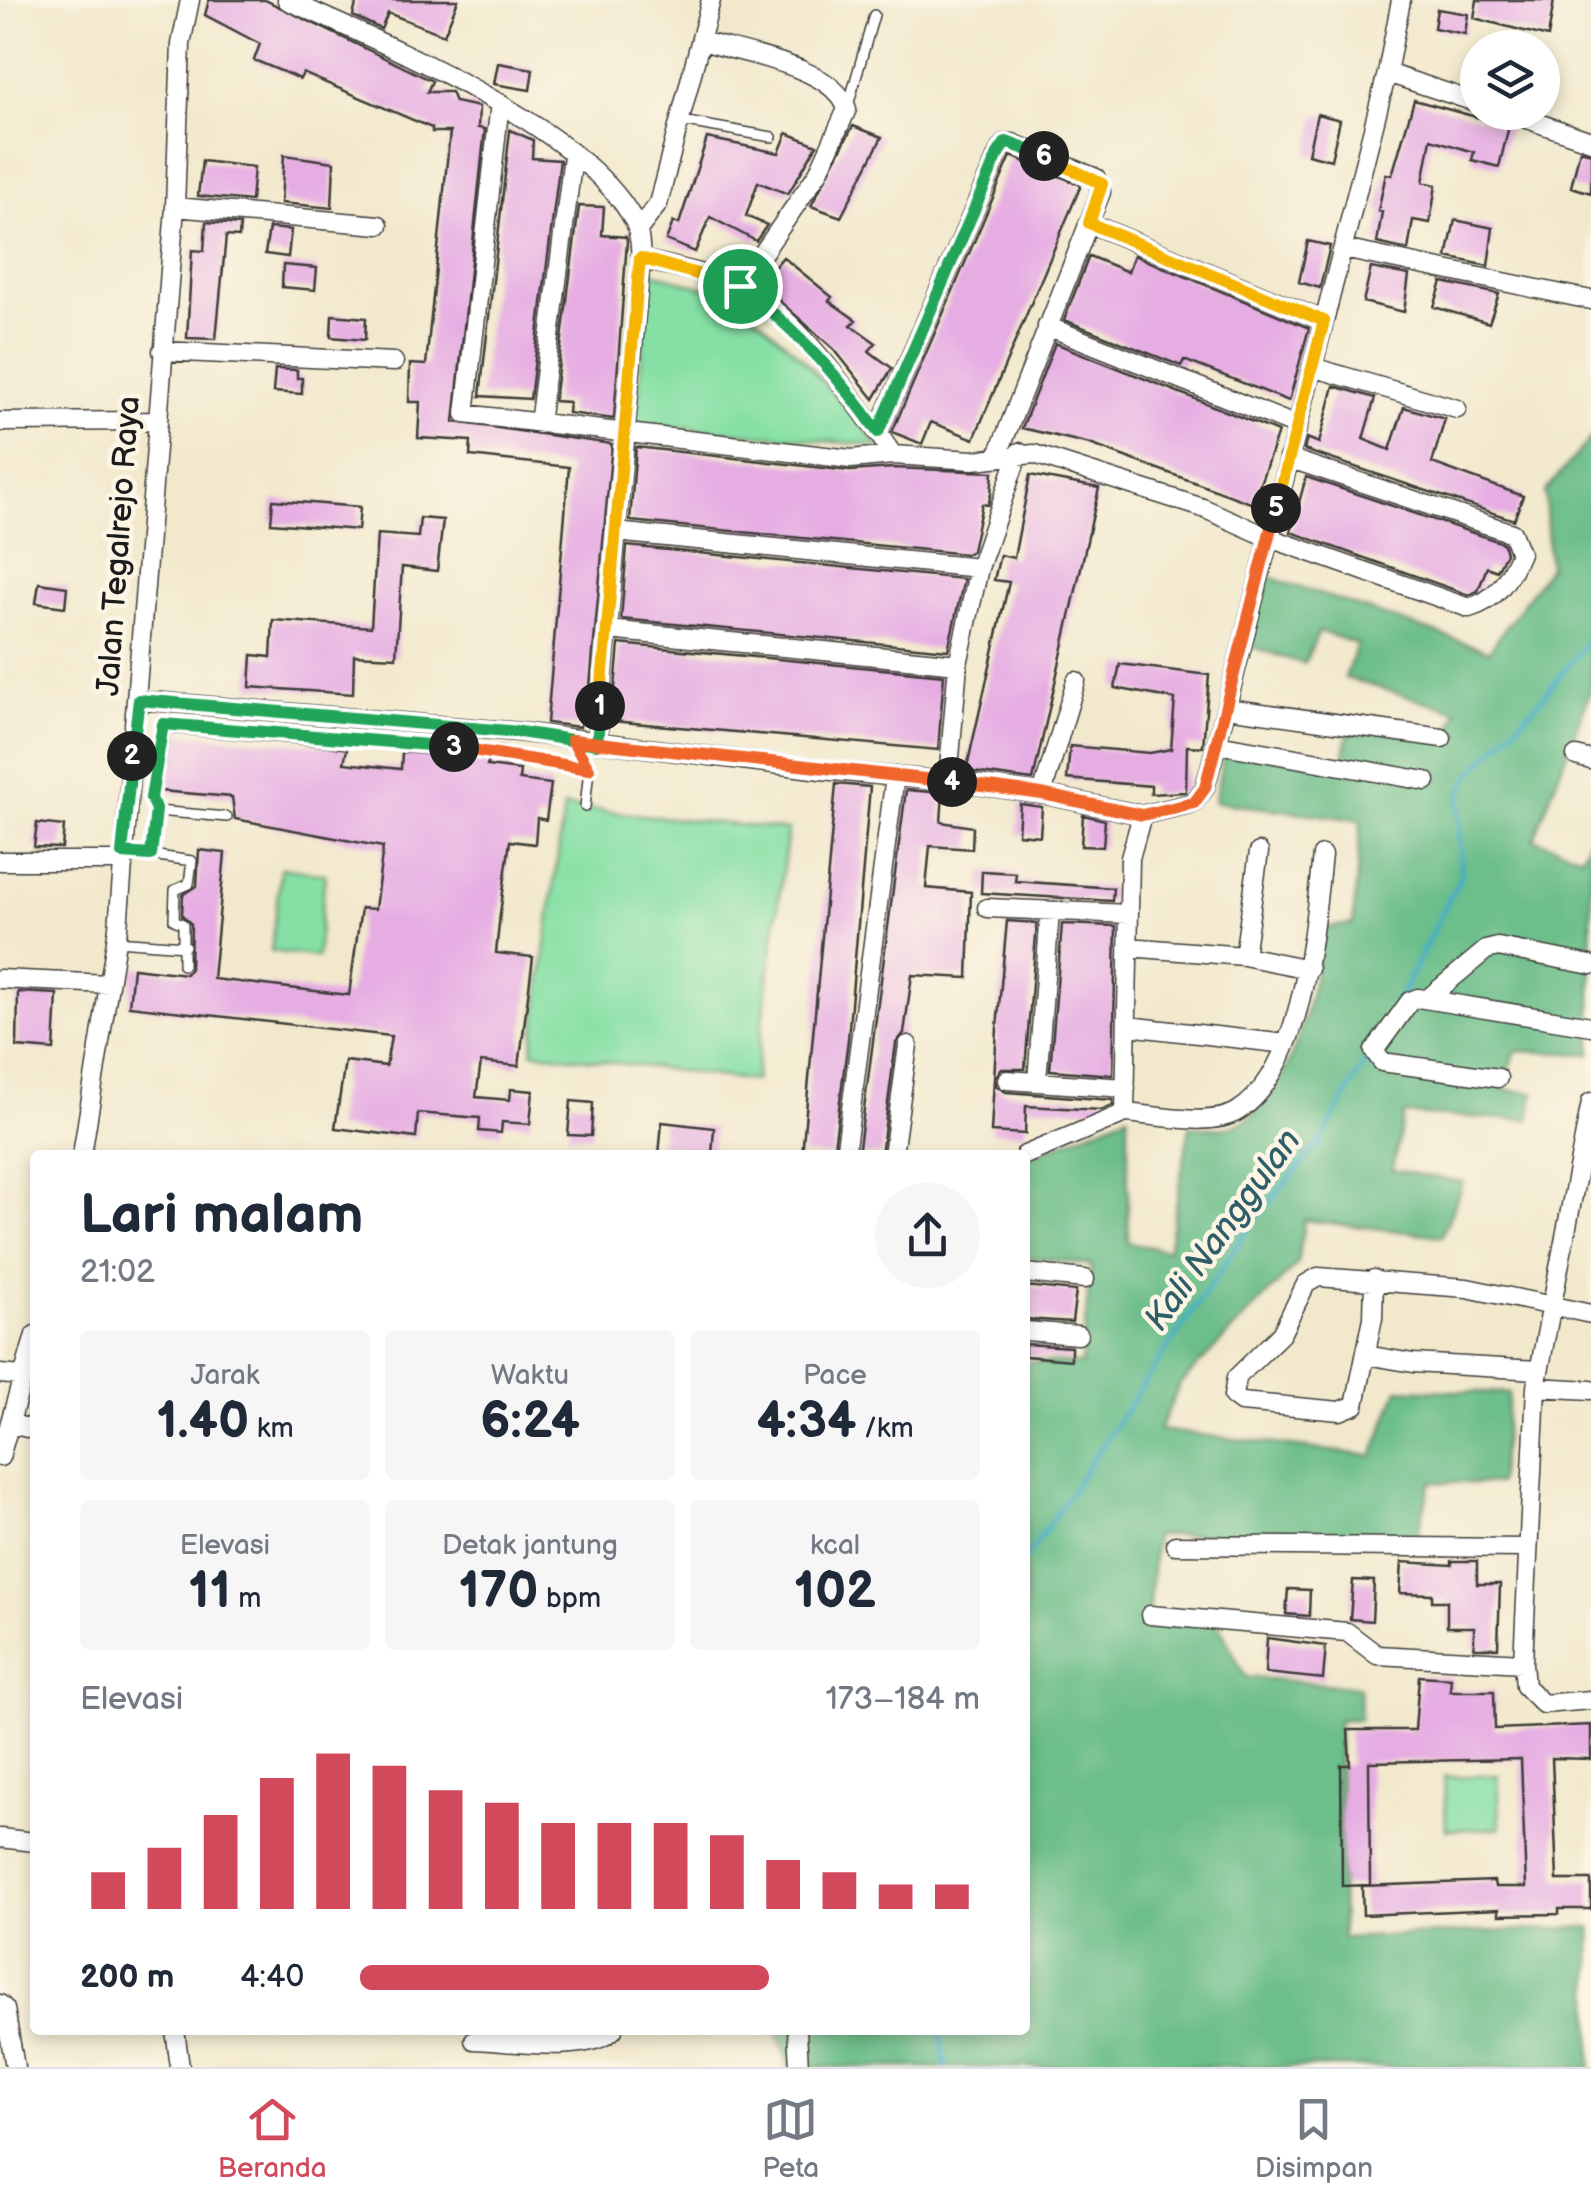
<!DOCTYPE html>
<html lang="id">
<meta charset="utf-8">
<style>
body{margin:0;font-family:"Balsamiq Sans",sans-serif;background:#f6f6f7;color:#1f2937;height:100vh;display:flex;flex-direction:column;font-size:38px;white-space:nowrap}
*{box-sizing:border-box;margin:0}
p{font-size:32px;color:#747a83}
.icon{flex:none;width:55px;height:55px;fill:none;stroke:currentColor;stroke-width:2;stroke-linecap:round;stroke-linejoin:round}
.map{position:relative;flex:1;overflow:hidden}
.panel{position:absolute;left:30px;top:1150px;width:1000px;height:885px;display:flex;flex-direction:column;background:#fff;border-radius:10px;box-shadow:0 5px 15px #0003}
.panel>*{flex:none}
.controls{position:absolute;left:1460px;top:30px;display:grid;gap:20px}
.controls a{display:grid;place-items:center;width:100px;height:100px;border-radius:50%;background:#fff;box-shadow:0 5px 15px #0003;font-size:50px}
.pin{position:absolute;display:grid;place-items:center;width:85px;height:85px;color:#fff;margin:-42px;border:5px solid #fff;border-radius:50%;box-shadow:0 2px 10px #0007}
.km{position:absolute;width:50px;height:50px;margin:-25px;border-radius:50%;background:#222;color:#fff;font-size:28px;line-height:50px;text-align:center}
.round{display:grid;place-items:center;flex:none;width:105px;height:105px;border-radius:52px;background:#f6f6f7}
.head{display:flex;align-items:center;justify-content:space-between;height:170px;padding:0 50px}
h1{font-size:55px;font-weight:800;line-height:75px}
.metrics{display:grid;grid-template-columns:repeat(3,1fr);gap:15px;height:170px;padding:10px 50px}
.metrics div{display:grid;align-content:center;border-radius:10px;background:#f6f6f7;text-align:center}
.metrics b{font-size:50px;font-weight:800}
.metrics small{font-size:28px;font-weight:400}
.metrics p{font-size:28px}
.chart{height:280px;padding:20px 50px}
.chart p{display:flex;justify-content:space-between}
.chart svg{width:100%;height:180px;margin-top:10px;stroke:#d1495b;stroke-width:6}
ul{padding:0 50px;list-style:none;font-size:32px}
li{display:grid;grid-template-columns:160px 120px 1fr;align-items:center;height:75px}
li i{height:25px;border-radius:12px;background:#d1495b}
.tab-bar{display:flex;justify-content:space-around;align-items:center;height:140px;border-top:2px solid #e0e1e3;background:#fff;font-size:28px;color:#747a83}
.tab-bar a{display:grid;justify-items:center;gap:5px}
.tab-bar .selected{color:#d1495b}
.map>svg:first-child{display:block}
.green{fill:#86e0a5;stroke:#517e60;stroke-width:2.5}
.forest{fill:#6cbe8a;stroke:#446d53;stroke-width:2.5}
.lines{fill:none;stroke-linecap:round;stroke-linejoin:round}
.stream{stroke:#45aec5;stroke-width:5}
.building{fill:#e6ade3}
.lane-casing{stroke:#3c3b37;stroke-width:12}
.street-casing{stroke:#3c3b37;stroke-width:21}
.lane{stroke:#fff;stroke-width:9}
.street{stroke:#fff;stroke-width:18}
.split-1-casing{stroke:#fff;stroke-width:20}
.split-2-casing{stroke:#fff;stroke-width:20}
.split-3-casing{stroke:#fff;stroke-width:20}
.split-4-casing{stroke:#fff;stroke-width:20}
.split-5-casing{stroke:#fff;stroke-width:20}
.split-6-casing{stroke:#fff;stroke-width:20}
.split-7-casing{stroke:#fff;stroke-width:20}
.split-1{stroke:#f5b400;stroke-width:12}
.split-2{stroke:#22a559;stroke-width:12}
.split-3{stroke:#22a559;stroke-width:12}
.split-4{stroke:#f0652b;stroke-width:12}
.split-5{stroke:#f0652b;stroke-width:12}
.split-6{stroke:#f5b400;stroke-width:12}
.split-7{stroke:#22a559;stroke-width:12}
.labels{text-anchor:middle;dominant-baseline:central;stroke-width:9;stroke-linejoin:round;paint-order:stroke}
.street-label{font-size:32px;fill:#1c1c1c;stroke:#fcf5e5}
.water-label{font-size:35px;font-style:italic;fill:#2e5e68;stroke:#fcf5e5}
</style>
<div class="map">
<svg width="1591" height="2067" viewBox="0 0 1591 2067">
<rect width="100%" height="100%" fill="#fcf5e5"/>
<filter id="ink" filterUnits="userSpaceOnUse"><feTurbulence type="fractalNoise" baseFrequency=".01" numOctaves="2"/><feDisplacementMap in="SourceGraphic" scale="20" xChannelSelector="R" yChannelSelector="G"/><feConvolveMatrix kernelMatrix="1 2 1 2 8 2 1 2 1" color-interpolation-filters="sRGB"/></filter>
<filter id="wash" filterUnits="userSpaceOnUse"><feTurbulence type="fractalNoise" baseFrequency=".0048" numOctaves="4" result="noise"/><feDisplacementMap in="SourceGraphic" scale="40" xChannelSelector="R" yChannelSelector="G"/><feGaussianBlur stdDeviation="2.25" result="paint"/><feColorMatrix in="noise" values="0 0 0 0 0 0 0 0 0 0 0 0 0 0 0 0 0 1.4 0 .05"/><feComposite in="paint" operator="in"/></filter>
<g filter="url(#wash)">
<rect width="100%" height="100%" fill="#f2e9cd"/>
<path class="green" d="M649,271L736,298L802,358L879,446L636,423Z
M564,807L788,830L755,1081L532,1052Z
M281,868L325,874L317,957L271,951Z
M1498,1775L1500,1828L1446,1830L1444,1777Z"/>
<path class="forest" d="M1591,438V689L1534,839L1582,856L1591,834V1054L1516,1051L1502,1089L1534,1093L1529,1120L1404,1114L1392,1170L1463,1182L1442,1236L1304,1220L1298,1263L1180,1384L1159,1430L1373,1456L1398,1389L1509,1393L1498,1484L1431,1482L1415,1544L1279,1535H1155L1148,1617L1217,1622L1246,1677L1359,1687L1360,1719L1338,1720L1342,1938L1591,1927V2067H789L777,2030H1025V1361L1081,1364L1091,1265L1025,1257V1158L1128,1115V1243L1168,1250L1190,1126C1207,1127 1228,1131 1244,1121C1296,1089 1314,984 1323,928L1353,924L1361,820L1214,802L1225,750L1342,767L1349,727L1447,739L1458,711L1345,678L1357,644L1319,631L1304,664L1249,646L1266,576L1489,651L1549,567L1545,492Z"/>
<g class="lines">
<path class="stream" d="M1394,1009L1461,875L1459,797L1471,774L1545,695L1591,636
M1025,1560L1254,1220L1320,1143L1369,1054
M940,2030L946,2067"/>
</g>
<g id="blocks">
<path class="building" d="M209,0H265L432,81L427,92H451L455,102L479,107L478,128L485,129L454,422L612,444L587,719L581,718L580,727L547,723L569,467L470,456L471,441L418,438L420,402H409L410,364L426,365L450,132H432V128L303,73L300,79L254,60L260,44L205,15Z
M357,0H458L444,35L388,13L381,29L353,16Z
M1477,0H1554L1548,37L1474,18Z
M1437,9L1468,14L1465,34L1434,28Z
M498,63L533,69L530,90L494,84Z
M1414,100L1509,126L1499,167L1472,160L1474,152L1431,139L1423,182L1436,185L1430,223L1413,220L1408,250L1377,243L1382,212L1378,211L1386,174L1392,175Z
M1317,114L1340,120L1331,160L1308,154Z
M853,126L882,137L841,217L811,206Z
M510,130L533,140L532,158L560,160L530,399L480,396Z
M787,133L817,145L788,194L758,182L746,216L767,225L756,241L710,217L695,252L666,240L673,222L679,224L707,138L779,153Z
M1580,150L1591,153V193L1571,187Z
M284,155L334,162L332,208L281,203Z
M1011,156L1081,185L974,439L931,422L922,444L892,432Z
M202,161L254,167L251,201L198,196Z
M579,206L604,207L602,235L626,237L627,241L614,419L568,413L569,402L554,401Z
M1455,220L1493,228L1488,266L1447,257Z
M206,222L240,225L239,237L226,236L216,339L187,338L192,250L204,251Z
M269,228L291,230L288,257L265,254Z
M1308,241L1330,246L1320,288L1299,282Z
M1134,255L1309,328L1289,401L1184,360L1181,366L1064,320L1089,256L1128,272Z
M783,257L832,297L829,301L856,320L851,325L876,343L869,351L892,368L874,399L834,349L760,284Z
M283,265L317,268L315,290L282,287Z
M1371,268L1409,275L1404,312L1363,302Z
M1442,282L1499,294L1489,323L1434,307Z
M332,315L366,318L365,340L331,337Z
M1055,343L1278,432L1253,504L1090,444L1022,428Z
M275,369L297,370V378H302V394L273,392Z
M1334,386L1375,398L1363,439L1390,450L1404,407L1445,419L1432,463L1523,496L1514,520L1304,450L1307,438L1319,443Z
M636,447L850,471L893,468L993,472L991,494L988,505L982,504L972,551L966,554L630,521Z
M1030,475L1099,488L1033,780L966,771L1009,582L994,580L1000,555L1014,558Z
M1306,477L1503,543L1506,553L1497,571L1487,567L1478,591L1469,595L1291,532Z
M273,500L360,507L358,530L271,523Z
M420,518L443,520L437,571L402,567L396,657L354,655L353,694L250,687L252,655L271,657L273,620L371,627L377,534L418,537Z
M627,546L964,579L948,650L621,619Z
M39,583L67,587L65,607L36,603Z
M619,644L944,675L938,750L612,721Z
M1120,664L1209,675L1203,747L1187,746L1186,792L1151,794V786L1067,779L1070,746L1150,753L1171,749L1175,699L1115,688Z
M170,733L330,746L347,749L344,763L401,769L402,752L488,759L487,766L520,770L519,780L551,784L546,820L537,818L535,844L510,841L500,914L496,953L533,957L519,1066L481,1062L476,1097L510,1100L511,1089L533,1091L530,1124L502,1122L501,1133L479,1131L480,1118L418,1113L416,1138L335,1128L345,1061L386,1066L391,1036L129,1006L133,968L186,974L190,968L191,924L182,915L183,895L197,886L199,850L225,853L213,979L349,995L361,908L375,909L383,847L235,819L232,797L160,791Z
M836,784L870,787L848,1039L833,1155H802Z
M906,790L943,793L941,822L973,827L972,849L930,846L926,888L971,892L968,978L912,975L904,1033L896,1043L881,1155H858Z
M1020,804L1042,807L1040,836L1018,834Z
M1083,815L1105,820L1103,847L1081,846Z
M37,823L64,826L62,848L34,847Z
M982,871L1016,873L1015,881L1113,888L1112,901L981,893Z
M1007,921L1037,923L1025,1069H1001L995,1078L996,1086L1006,1092L1113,1100V1105L1101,1110L1026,1106L1025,1134L991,1132L997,1028Z
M1062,924L1116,926L1113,1075L1050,1070Z
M18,992L57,994L54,1050L17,1047Z
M571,1101L593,1103L591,1136L568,1135Z
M662,1122L714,1128L712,1155H659Z
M1025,1286L1076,1291L1072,1322L1025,1319Z
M1025,1344L1071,1347V1360L1025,1356Z
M1452,1561H1477V1584H1500L1498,1648H1474V1627H1447V1601H1432V1594L1400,1593L1402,1562L1452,1565Z
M1353,1580L1374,1581L1372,1621L1350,1619Z
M1288,1589L1310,1590L1309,1616L1286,1614Z
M1267,1638L1326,1646L1323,1679L1265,1673Z
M1419,1676L1451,1678L1450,1691H1494L1495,1729L1591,1725V1759L1552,1758L1557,1880H1591V1909H1559V1914L1499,1915V1909L1363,1915L1362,1886L1494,1881L1495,1887H1526L1521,1759L1369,1762L1370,1885L1342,1886L1341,1765H1350L1348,1730H1415Z"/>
</g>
</g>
<g filter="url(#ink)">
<use href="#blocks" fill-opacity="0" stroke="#3c3b37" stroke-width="2.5"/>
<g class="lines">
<g class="lane-casing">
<path id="lane" d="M848,106L874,15
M681,121L772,137
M573,741L589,769
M156,811L227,817
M124,853L151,855L156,811L151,798L163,724L503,752L534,762L589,769L585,807
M151,855L192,861L189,884L175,890L174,920L183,924V965
M116,941L185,946"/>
</g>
<g class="street-casing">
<path id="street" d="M287,0C384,44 584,126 634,221C640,232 640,246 641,259C672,267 707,273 737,286C790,306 861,408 893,455L973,460L1034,454L1203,508L1270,538L1469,608C1497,600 1509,579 1520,553L1512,533L1288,458
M702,41C743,54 833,66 847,109L818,173L740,286
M1387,73L1478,103
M500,103L465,414L851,459L893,455
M1506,112L1591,141
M175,207L379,225
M1089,223L1324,321
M638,230L658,204L711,0
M1343,249L1591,300
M1047,326L1297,426
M162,351L394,362
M1312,367L1457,409
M0,422L158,421
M539,424L573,156
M878,432L999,152L1006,143H1012L1096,178L1101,192L997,457
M615,532L979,568
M608,630L958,664
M139,700L519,732L821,770L948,781L1042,794L1142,815L1193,803L1205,788L1229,697L1387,73L1401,0
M1227,708L1442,738
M597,743L641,259
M1217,744L1426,781
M1576,756L1591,760
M948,781L958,664L979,568L1019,452
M1042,794L1076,681
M0,861H121
M987,908L1129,914
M1128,947L1244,956L1309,969
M1244,956L1259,852
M0,979L109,984
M1431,996L1486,950L1498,947L1591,965
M1128,1026L1286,1044
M1498,1078L1382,1062L1374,1051L1410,1001L1418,998L1591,1026
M1007,1080L1126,1088
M1037,1081L1050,912
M1591,1102L1536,1387L1523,1663L1525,1686L1543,1704L1591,1700
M1125,1113C1156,1115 1211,1128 1238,1111C1304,1069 1314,925 1322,855
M82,1155L118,928L175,207L181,44L190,0
M845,1155L895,776
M893,1155L908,1045
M1025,1155L1125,1113L1130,858L1142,815
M1025,1273L1085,1279
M1374,1279L1373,1318L1355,1405L1340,1411L1241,1402L1233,1396L1236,1378L1281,1334L1306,1284L1318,1277L1467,1288L1591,1314
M1025,1331L1078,1335
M1366,1355L1413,1363L1538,1370
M0,1374L22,1376
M1536,1387L1591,1390
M12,1424L35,1430
M0,1457L35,1335
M1175,1545L1527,1548
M1150,1615L1347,1632L1377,1655L1523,1663
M0,1838L35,1842
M0,2004L5,2009L15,2067
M175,2030L180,2067
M797,2030L799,2067
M474,2040C508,2041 590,2055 613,2030"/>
</g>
<use href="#lane" class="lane"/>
<use href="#street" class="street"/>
</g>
</g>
<g class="lines" filter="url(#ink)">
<g class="split-1-casing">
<path id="split-1" d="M600,706L640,258L740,286"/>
</g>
<g class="split-2-casing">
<path id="split-2" d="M132,756L139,700L520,732L597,744L600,706"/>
</g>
<g class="split-3-casing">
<path id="split-3" d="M132,756L122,853L151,855L156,810L151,798L163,724L454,747"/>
</g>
<g class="split-4-casing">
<path id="split-4" d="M454,747L589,769L572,740L952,782"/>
</g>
<g class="split-5-casing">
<path id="split-5" d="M952,782L1042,794L1142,815L1194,803L1205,788L1276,508"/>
</g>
<g class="split-6-casing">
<path id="split-6" d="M1044,156L1102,184L1089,223L1324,321L1276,508"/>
</g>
<g class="split-7-casing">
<path id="split-7" d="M740,286C794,327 840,377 878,432L999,152L1006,142L1044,156"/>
</g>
<use href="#split-1" class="split-1"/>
<use href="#split-2" class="split-2"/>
<use href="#split-3" class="split-3"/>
<use href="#split-4" class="split-4"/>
<use href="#split-5" class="split-5"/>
<use href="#split-6" class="split-6"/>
<use href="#split-7" class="split-7"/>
</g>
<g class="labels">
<g class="street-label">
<text transform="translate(119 546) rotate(-86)">Jalan Tegalrejo Raya</text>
</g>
<g class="water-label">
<text transform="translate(1223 1230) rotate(-54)">Kali Nanggulan</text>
</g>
</g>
</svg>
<div class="controls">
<a><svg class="icon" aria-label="layers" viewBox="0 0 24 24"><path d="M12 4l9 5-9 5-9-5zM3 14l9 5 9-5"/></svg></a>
</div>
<div class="pin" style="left:740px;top:286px;background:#1e9e55"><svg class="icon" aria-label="arrive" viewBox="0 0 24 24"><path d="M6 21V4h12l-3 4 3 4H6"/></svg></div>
<b class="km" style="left:600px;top:706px">1</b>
<b class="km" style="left:132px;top:756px">2</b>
<b class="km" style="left:454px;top:747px">3</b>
<b class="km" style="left:952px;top:782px">4</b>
<b class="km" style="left:1276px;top:508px">5</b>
<b class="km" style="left:1044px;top:156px">6</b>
<section class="panel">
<div class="head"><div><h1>Lari malam</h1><p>21:02</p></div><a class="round"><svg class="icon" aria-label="share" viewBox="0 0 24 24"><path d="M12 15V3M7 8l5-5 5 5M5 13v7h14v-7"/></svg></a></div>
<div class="metrics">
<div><p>Jarak</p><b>1.40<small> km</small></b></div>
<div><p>Waktu</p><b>6:24</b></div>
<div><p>Pace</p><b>4:34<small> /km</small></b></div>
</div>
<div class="metrics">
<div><p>Elevasi</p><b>11<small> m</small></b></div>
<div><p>Detak jantung</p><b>170<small> bpm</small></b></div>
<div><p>kcal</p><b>102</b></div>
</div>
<div class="chart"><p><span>Elevasi</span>173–184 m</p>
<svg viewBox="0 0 160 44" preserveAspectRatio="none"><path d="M5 44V35M15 44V29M25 44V21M35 44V12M45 44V6M55 44V9M65 44V15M75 44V18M85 44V23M95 44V23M105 44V23M115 44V26M125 44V32M135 44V35M145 44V38M155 44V38"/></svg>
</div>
<ul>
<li><b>200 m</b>4:40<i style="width:66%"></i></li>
</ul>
</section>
</div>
<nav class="tab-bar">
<a class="selected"><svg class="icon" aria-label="home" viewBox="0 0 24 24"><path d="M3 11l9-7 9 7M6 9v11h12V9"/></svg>Beranda</a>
<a><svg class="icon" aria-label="map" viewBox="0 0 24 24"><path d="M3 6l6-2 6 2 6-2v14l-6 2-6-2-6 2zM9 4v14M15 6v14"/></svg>Peta</a>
<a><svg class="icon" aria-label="saved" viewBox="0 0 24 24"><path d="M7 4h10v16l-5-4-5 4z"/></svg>Disimpan</a>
</nav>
